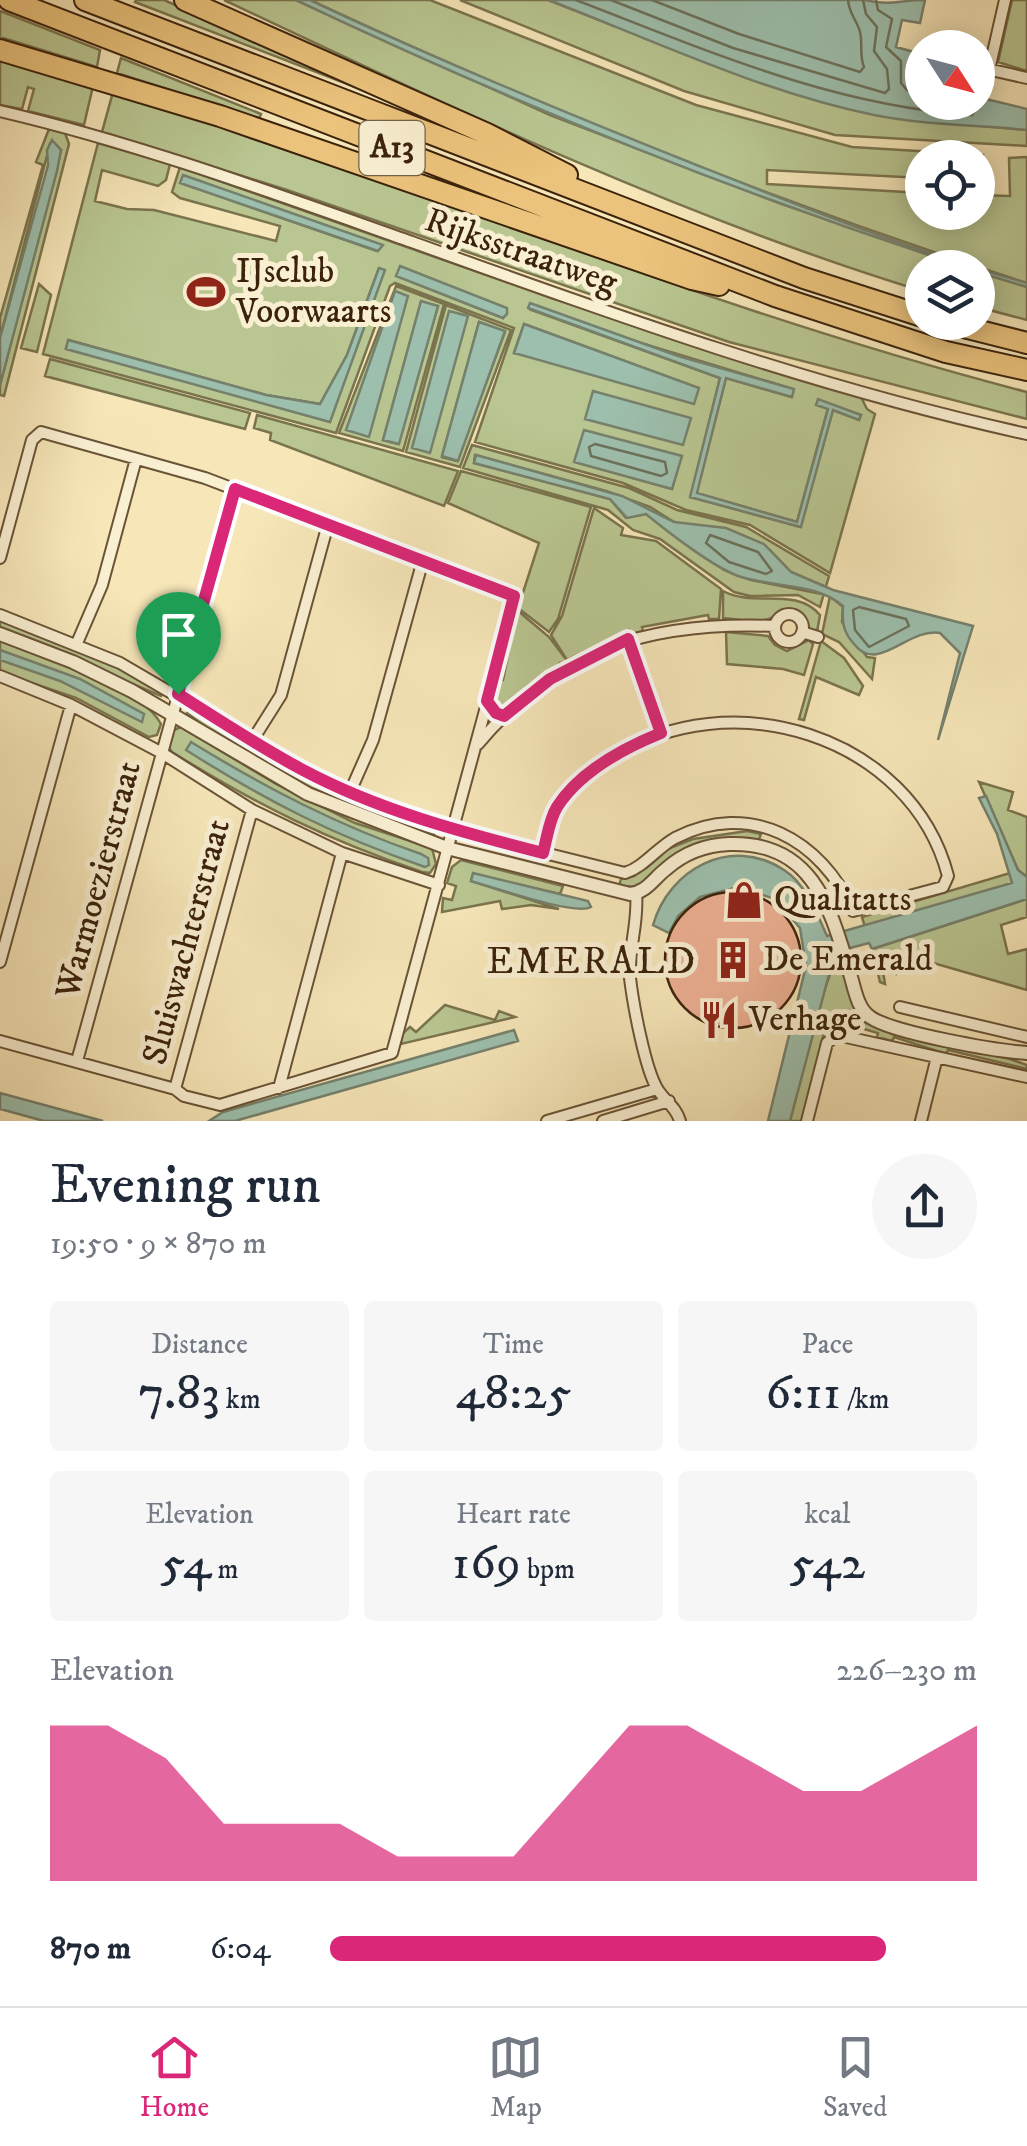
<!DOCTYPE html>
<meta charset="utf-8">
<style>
body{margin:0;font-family:"IM FELL DW Pica",serif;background:#f6f6f7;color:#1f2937;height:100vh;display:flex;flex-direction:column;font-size:38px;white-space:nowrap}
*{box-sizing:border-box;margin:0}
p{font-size:32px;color:#747a83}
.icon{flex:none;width:55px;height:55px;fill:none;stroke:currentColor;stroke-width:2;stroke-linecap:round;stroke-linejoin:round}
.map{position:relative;height:1121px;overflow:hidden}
.drawer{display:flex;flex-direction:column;background:#fff;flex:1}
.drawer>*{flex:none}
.needle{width:65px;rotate:126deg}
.buttons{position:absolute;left:905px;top:30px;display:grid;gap:20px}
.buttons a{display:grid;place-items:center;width:90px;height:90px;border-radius:50%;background:#fff;box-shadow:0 5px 25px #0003;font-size:50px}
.pin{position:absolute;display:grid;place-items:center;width:85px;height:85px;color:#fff;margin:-102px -42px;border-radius:50% 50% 50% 0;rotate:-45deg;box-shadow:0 0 10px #0007}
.pin .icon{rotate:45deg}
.round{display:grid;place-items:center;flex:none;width:105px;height:105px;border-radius:52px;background:#f6f6f7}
.overview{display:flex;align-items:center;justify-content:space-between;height:170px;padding:0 50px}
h1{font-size:55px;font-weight:600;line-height:75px}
.figures{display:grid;grid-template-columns:repeat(3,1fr);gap:15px;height:170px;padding:10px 50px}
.figures div{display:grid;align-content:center;border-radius:10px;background:#f6f6f7;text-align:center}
.figures b{font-size:50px;font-weight:600}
.figures small{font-size:28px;font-weight:400}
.figures p{font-size:28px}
.chart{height:280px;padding:20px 50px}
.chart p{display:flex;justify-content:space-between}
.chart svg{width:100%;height:180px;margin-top:10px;fill:#db2777;opacity:.7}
ul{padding:0 50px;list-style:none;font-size:32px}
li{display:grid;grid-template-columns:160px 120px 1fr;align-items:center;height:75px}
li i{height:25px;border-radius:12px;background:#db2777}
.tab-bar{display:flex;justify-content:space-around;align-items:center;height:140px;border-top:2px solid #e0e1e3;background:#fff;font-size:28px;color:#747a83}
.tab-bar a{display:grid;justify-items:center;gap:5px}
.tab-bar .on{color:#db2777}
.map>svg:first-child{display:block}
.green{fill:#b9c691;stroke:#7a744e;stroke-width:2.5;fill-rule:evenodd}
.water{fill:#9dc0ae;stroke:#76816d;stroke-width:2.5}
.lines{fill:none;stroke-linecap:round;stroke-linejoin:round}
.shore{stroke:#6c715c;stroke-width:2.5}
.building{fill:#ecaf92;stroke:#3b220b;stroke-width:2.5}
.minor-casing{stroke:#6a5336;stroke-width:14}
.tertiary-casing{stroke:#6a5336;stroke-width:16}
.motorway-casing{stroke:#3b220b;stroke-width:24}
.minor{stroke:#f9efd1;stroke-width:10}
.tertiary{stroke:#f9efd1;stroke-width:12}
.motorway{stroke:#ebc37c;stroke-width:20}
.route-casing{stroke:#fff;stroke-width:20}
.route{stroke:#db2777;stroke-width:12}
.labels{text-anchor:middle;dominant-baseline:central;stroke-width:10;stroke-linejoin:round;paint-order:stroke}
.shield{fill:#f9efd1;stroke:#746046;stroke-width:2.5}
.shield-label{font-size:32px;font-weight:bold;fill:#3b220b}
.street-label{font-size:35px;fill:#3b220b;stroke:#f9efd1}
.poi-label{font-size:35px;fill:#3b220b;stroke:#f9efd1;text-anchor:start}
.neighbourhood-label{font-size:38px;letter-spacing:2.5px;fill:#3b220b;stroke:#f9efd1}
</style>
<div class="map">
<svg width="1027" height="1121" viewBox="0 0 1027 1121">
<rect width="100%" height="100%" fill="#f6e6b8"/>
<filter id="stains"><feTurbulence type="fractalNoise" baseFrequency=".002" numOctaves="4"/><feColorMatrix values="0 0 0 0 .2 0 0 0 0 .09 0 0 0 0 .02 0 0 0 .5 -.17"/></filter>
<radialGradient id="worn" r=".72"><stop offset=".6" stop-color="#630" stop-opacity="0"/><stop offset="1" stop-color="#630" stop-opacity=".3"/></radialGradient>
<path class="green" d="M136,0H164L399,104L135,2Z
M224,0H296L550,115L779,203L965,267L922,268V291C681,217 452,108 224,0Z
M310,0H430L696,105L852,147L983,155L982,182L978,181V158H922V178L767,170V184L922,193V212H978V195L1010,196L1009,158L1027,157V283C782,204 543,109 310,0Z
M460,0H548L726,69L822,101L903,119L1027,130V146L835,135L684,91Z
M1012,0H1027V71L998,62Z
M0,11L100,50L97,67L0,37Z
M121,58L261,114L259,119L117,73Z
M0,59L93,86L84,125L28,111L34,89L28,87L22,109L0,105Z
M113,92C419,186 716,312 1027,392V419L729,342L287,190L102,132Z
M49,129L65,133L69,144L4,396L0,395V385L61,150L50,144L0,338V318L43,165L36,162Z
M98,143L170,164L166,180L158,186L102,170L95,201L127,209L154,210L276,241L280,226L180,198L172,192L180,167L554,299L861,397L867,409L875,414L830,573L750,525L686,510L623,483L475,442L514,328L395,283L390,286L336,433L43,354ZM184,176L382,245L377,251L181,183ZM400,267L506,308L503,318L397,276ZM379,268L330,422L66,348L69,340L266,395L320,404L347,355ZM529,309L793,389L791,397L726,378L696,493L797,522L828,408L818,400L861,415L859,420L833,410L800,527L691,497L720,378ZM524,324L698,388H699L514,353ZM681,456L672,489L575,462Z
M978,272L1027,287V320L978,307Z
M39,284L51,295L37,352L21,348Z
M396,286L444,304L403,451L339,433ZM421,302L438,306L398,444L383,440Z
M446,305L511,330L460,467L406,452ZM479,322L505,332L457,461L442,457Z
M50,359L250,413L245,429L45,376Z
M257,415L458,471L444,506L270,440L271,433L254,428Z
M472,445L629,488L677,510L746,527L829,576L820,607L798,595L750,596L734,592L660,539L633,530L608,510L463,468ZM475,455L606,491L650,507L674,522L770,550L791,572L824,586L822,594L751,580L724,570L646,514L626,518L610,499L474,463Z
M461,471L591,507L558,619L549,632L518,608L539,543L448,503Z
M594,508L623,528L621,535L656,541L721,589L719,619H709L708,615L642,627L643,631L631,634L629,630L567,660L551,635L562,616Z
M723,591C754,608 795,586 820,615L817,632L810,630L803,614C784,602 782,616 766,620C753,623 736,619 723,618Z
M830,596L843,607L842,622L867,657L875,658L872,679L839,642L822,634Z
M517,610L549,637L568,662L560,663L547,676L544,673L527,686L529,689L500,709L493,698L499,679L503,680Z
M0,620L118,667L164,691L161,696L0,628Z
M726,632L768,636L775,645L787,651L809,640L813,644L804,675L783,669L727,664Z
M0,641C47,657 139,684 161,724L157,735L149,737L76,698L0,672Z
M821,641L844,658L863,686L859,695L816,677L804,720L799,719Z
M192,707L252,747L344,795L342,799L350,802L352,798L436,829L434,835C348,816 257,768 187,713Z
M181,727L276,784L355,823L432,848L436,864L430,873L422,872C328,840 257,805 172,752L168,746L174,730Z
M979,782L1013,792L1008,810L1027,817V877L1018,870Z
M747,831L761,834L758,842C702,833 678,851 637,887L619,886L621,879L634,876L665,850L693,839Z
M461,860L563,886L560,894L473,874L471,881L559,909L531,905L502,909L500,901L442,912L443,898L452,900L456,886L447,883L452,867Z
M1010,873L1013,883L865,927L862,917Z
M1027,899V917L1001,925L1008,954L1027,949V990L902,954L896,974L883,971L885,984L880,982L872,949Z
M838,951L857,1018L862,1022L1010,1059L1027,1065V1069L948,1050L946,1054L894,1037L892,1041L877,1037L878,1033L850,1025L848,1029L842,1028L844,1021L836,1018L833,1026L826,1025L802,1121H790L820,1003Z
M445,1005L495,1020L499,1011L515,1017L401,1044L402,1034L410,1027L416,1032Z"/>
<path class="water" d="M296,0H310C435,59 561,111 689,162C800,206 912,251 1027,283V287L978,272V268L965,267C736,193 513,103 296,0Z
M549,0H865C890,6 901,0 925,0L920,23L902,20L896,47L914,52L909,75L913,82L922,84V102H978V97L1027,109V130C976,125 924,125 874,115C762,92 654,41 549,0Z
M52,140L61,150L57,171L0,385V338L48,165L47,150Z
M183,175L383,245L378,251L180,183Z
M400,266L507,308V314L503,318L396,276Z
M379,268L385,270L330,422L66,349L68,340L266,395L320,404L347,355Z
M395,291L408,296L369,437L346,430Z
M421,301L438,306L399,444L383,440Z
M530,303L678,356L794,389L792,397L726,378L697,493L797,522L828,409L816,405L818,399L861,415L859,420L833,410L801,527L690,497L720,378L528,308Z
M449,311L468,316L430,453L412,448Z
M479,322L505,331L458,461L442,456Z
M524,324L699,388L694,404L514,353Z
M593,391L691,418L683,445L585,419Z
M584,430L682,456L672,489L574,462Z
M476,455L622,496L674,522L726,528L764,544L791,572L833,590L973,626L938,740L960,653L940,633C908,627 878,675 854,644C843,632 842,622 843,606C815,582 772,588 738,576C712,566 669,533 646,514L627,518L610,499L474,463Z
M0,650L80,679L144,714L142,722L60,681L0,660Z
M191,742C266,788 339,826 421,854L428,858L429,865L425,867C333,835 268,802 186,750Z
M986,796L1018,870L1027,877V899L872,949L869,943L835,952L790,1121H768L806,966L800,928L775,899L738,887L700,897L678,916L669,933L653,925C669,869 731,835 784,870C806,884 817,914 827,936L1012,883L997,834L979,798Z
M473,873L588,901L591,907C575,916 496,888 471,881Z
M514,1030L518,1041L235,1121H209L223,1112Z
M0,1093L103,1121H44L0,1109Z"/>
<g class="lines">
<path class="shore" d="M576,0C706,50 832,106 972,115L976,109L970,102
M611,0L733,48L885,93L889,89L887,69L874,51L877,27L866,14L863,0
M652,0L739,34L860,72L864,67C859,55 863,44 860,32C857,20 849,14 848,0
M876,0L878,10L892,19L886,47L901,61V83L908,91L922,93
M595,444L665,462L667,473L661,476L591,456L589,447Z
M710,535L758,552L772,571L766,574L729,562L706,543Z
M859,607L906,619L909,626L869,647L855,630L853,610Z"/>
</g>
<path class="building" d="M665 960a68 68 0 1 1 136 0a68 68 0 1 1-136 0Z"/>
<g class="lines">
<g class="minor-casing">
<path id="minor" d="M978,67L1027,78
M989,70L1005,0
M0,111C141,144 276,194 412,242C614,315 817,388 1027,434
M0,558L32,440L41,432L205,478L510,594L515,600L392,1053L220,1105L184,1096L175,1089L0,1041
M775 628a14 14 0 1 1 28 0a14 14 0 1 1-28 0Z
M0,615L120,663L305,771L350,792L452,830L625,873C644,867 657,848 675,838C750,799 822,840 853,911L943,887L948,876C911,734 728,681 612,758C592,771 567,788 556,809C549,821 546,839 543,853
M802,632L818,637
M628,639L661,733
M77,643L102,585L136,459
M0,676L71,705L162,753L252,810L342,853L439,885
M252,741L281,695L328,524
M478,744C559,647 653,621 775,626
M350,792L373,740L423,560
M636,893C639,922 628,949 630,978C633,1003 645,1070 658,1090C666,1102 676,1107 680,1121
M0,962L71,705
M900,1007L1027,1037
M77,1061L235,489
M279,1088L342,853
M175,1089L252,810
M547,1121L657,1089
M603,1121L669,1101
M807,1121L827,1043L837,1035L1027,1077
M921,1121L937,1057"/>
</g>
<g class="tertiary-casing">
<path id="tertiary" d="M0,634L73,662L132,691L308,794L447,848L630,894C647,892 653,879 666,869C684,853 705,845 729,844C815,841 831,911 851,977C855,991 858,1009 870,1017C892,1033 997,1051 1027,1053"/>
</g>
<g class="motorway-casing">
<path id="motorway" d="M9,0L775,296L946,352L1027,370
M85,0L804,278L922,316
M185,0L487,134L567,175
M0,50L220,116L692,279L719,285
M944,322L1027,343"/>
</g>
<use href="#minor" class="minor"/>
<use href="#tertiary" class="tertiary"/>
<use href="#motorway" class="motorway"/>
</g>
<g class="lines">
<g class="route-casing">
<path id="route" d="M235,489L514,596L487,701L496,713L504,716L550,679L628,639L661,733C624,748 580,771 557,807C549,820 547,838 543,853C461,832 378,810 303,770C260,747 219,720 178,694Z"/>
</g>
<use href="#route" class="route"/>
</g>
<defs>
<g id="stadium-bare" transform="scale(3)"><path d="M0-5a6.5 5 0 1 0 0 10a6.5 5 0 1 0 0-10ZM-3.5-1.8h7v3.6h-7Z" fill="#8f2418" stroke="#f9efd1" stroke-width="2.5" paint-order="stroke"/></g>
<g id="shop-bare" transform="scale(3)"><path d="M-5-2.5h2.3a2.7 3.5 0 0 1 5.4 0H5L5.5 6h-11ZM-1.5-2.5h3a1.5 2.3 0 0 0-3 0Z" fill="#8f2418" stroke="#f9efd1" stroke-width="2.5" paint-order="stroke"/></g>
<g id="building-bare" transform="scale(3)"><path d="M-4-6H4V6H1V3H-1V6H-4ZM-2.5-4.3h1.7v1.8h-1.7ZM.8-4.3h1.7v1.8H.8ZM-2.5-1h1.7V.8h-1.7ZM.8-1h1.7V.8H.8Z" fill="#8f2418" stroke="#f9efd1" stroke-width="2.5" paint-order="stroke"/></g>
<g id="restaurant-bare" transform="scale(3)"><path d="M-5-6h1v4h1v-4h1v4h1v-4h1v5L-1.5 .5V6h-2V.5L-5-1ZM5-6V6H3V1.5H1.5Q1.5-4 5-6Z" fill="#8f2418" stroke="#f9efd1" stroke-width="2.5" paint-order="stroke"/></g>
</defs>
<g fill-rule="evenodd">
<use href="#stadium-bare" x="206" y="292"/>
<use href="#shop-bare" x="744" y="900"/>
<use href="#building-bare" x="733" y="960"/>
<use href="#restaurant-bare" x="719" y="1020"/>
</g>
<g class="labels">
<rect class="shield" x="359.5" y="121" width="65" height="54" rx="8"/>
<g class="shield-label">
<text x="392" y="148">A13</text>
</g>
<g class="street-label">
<text transform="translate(521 252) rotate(19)">Rijksstraatweg</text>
<text transform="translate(99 880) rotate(-75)">Warmoezierstraat</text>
<text transform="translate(187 942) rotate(-75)">Sluiswachterstraat</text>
</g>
<g class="poi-label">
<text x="236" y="272">IJsclub<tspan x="236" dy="40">Voorwaarts</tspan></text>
<text x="774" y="900">Qualitatts</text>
<text x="763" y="960">De Emerald</text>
<text x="749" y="1020">Verhage</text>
</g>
<g class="neighbourhood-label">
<text x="592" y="962">EMERALD</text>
</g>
</g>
<rect width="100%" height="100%" filter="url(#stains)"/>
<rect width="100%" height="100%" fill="url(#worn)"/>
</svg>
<div class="buttons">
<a><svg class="needle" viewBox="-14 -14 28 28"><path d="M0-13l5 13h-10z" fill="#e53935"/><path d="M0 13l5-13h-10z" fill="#747a83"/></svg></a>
<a><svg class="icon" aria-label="locate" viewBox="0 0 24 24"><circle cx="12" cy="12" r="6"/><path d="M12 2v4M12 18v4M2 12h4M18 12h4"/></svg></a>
<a><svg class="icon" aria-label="layers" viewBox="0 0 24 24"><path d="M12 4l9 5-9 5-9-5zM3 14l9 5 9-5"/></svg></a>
</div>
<div class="pin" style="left:178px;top:694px;background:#1e9e55"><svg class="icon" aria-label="arrive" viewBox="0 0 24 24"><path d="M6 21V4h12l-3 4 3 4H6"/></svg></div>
</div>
<section class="drawer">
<div class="overview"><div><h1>Evening run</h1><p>19:50 · 9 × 870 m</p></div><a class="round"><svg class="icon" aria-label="share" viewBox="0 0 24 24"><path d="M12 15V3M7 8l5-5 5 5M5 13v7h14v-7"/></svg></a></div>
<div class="figures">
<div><p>Distance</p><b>7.83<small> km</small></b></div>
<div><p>Time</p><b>48:25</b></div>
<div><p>Pace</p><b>6:11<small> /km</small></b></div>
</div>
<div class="figures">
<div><p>Elevation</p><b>54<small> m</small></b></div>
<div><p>Heart rate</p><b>169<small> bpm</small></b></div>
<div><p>kcal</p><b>542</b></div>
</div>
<div class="chart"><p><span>Elevation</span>226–230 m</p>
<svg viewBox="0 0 160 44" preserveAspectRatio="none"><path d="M0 44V6L10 6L20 14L30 30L40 30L50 30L60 38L70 38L80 38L90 22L100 6L110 6L120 14L130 22L140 22L150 14L160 6V44z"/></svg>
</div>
<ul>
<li><b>870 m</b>6:04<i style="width:86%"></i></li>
</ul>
</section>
<nav class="tab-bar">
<a class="on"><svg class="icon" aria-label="home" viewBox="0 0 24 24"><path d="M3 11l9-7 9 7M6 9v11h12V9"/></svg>Home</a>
<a><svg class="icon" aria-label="map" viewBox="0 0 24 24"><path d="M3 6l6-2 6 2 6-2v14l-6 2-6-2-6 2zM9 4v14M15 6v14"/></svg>Map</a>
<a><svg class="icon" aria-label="saved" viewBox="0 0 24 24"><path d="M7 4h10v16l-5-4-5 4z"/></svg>Saved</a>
</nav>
